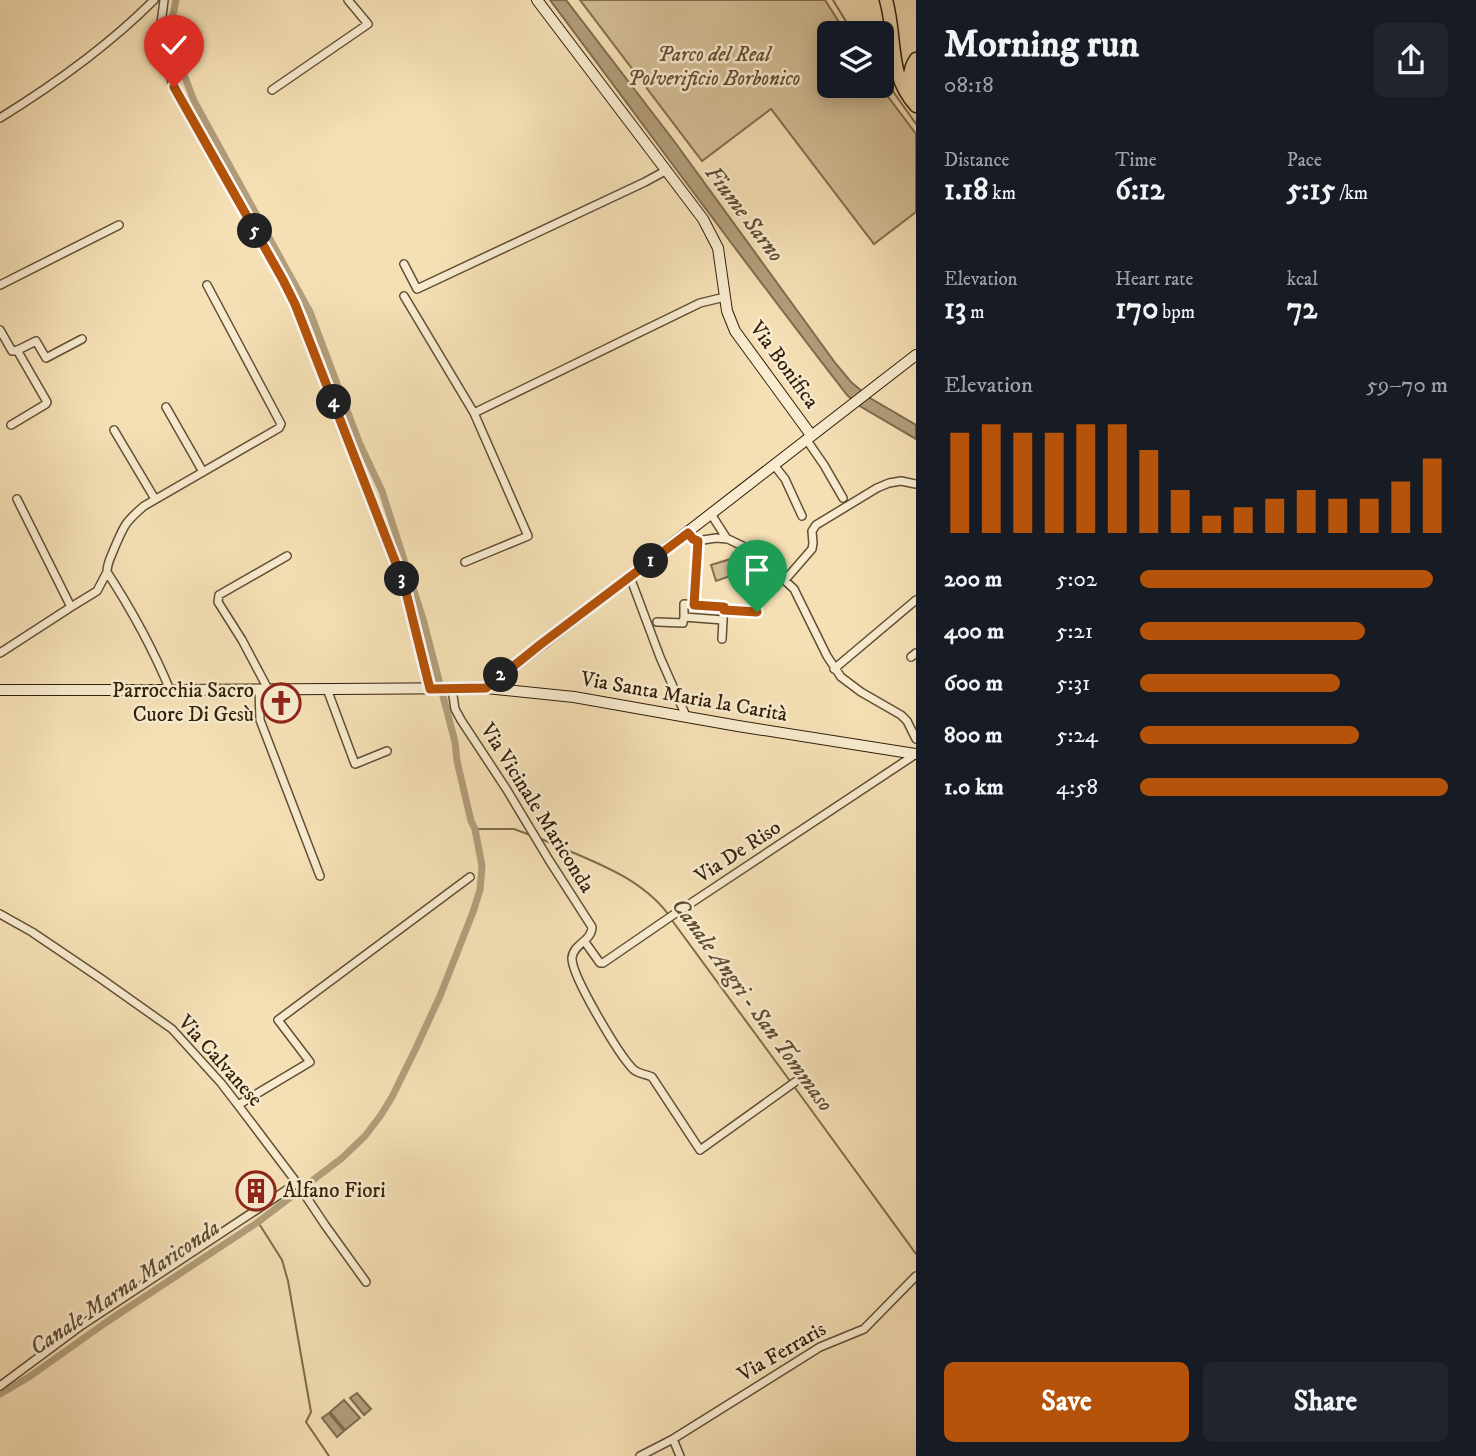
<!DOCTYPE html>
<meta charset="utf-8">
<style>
body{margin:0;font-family:"IM FELL DW Pica",serif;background:#20242c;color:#f1f3f6;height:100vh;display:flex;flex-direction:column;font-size:26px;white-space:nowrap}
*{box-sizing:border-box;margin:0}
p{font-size:23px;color:#9ea1a6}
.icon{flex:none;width:38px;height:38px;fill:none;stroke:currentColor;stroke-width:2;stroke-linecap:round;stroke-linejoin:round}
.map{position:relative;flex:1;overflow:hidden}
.side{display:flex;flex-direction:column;background:#171b24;width:560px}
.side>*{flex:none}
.fabs{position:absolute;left:817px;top:21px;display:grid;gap:14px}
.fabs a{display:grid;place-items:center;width:77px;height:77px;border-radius:10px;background:#171b24;box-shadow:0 4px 18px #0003;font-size:35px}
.pin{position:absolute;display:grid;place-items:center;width:60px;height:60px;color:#fff;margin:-72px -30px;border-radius:50% 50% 50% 0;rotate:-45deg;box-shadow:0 0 7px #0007}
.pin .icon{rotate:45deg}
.km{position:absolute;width:35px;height:35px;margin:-18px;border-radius:50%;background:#222;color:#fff;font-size:19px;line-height:35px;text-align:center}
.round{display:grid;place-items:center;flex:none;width:74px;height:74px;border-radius:10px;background:#20242c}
.overview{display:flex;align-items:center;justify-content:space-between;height:119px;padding:0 28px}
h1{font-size:38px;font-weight:700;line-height:52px}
.stats{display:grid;grid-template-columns:repeat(3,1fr);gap:10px;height:119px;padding:7px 28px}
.stats div{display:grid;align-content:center}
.stats b{font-size:30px;font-weight:700}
.stats small{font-size:19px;font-weight:400}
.stats p{font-size:19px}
.chart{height:196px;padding:14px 28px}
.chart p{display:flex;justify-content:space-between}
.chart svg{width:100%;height:126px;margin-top:7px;stroke:#b45309;stroke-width:6}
.cta{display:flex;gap:14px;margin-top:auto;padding:14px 28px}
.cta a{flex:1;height:80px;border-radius:10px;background:#b45309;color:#fff;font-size:28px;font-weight:700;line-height:80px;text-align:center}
.cta a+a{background:#20242c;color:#f1f3f6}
ul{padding:0 28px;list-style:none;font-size:23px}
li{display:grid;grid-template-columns:112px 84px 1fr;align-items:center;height:52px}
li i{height:18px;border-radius:9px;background:#b45309}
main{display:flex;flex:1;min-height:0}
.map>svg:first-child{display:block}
.green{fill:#d4bf98;stroke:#826e51;stroke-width:2}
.water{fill:#b29e7b;stroke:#7e6b4e;stroke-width:2}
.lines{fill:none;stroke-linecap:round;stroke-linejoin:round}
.stream{stroke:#7e6b4e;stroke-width:2}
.canal{stroke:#b29e7b;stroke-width:7}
.street-casing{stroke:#614e35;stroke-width:10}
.secondary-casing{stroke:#301e0a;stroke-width:12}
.highway-casing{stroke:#301e0a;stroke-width:15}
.street{stroke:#f8ebcf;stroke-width:7}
.secondary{stroke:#f8ebcf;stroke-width:10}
.highway{stroke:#f5e0b5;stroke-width:12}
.route-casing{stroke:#fff;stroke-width:14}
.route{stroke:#b45309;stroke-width:9}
.labels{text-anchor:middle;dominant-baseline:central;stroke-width:5;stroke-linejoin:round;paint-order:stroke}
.park-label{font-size:21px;font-style:italic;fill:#614e35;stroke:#f8ebcf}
.street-label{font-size:21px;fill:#301e0a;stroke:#f8ebcf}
.poi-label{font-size:21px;fill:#301e0a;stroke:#f8ebcf;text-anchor:end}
.water-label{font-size:23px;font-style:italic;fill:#5e4b32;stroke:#f8ebcf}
</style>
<main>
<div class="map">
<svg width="916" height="1456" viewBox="0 0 916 1456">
<rect width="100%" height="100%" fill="#f5e0b5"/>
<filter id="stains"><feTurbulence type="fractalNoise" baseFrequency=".00286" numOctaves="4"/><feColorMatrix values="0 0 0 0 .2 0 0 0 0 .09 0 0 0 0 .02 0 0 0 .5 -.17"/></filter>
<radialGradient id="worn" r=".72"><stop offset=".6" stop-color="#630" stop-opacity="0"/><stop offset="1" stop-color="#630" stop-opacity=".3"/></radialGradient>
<path class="green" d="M580,0H825L846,33H830V86H880L916,134V212L874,244L771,109L702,161Z
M737,557L742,572L716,581L711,565Z"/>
<path class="water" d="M550,0H566L674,141L836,364L851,382L870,398L916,425V439L858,405L847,395C746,265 649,132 550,0Z
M357,1393L371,1409L364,1415L350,1398Z
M344,1400L360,1418L345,1430L330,1412Z
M329,1413L344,1431L337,1437L322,1418Z"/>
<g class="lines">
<path class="stream" d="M833,0L853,33
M882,76L916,124
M475,829H514L530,835
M539,838C583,858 638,874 668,914
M671,919L790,1081
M793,1085L916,1254
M258,1222L282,1260L288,1281L311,1412L306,1422L329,1456"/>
<path class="canal" d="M0,1394L29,1377L108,1321L258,1222L342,1158L365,1136L381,1115L392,1097L416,1048L440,996L473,912L480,890L482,866L475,829L471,821L457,761L455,742L423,619L382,491L359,442L310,312L194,101L177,56L173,35V15L176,0"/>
<g class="street-casing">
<path id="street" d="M164,0L160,32L164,59L174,87L200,135L283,280L295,304L404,584L430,689
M272,90L368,24L348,0
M0,118C55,84 109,45 154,0
M404,264L417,289L645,182L667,170
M0,285L119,225
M404,296L474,413L528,536L465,562
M0,330L12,351L18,350L36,341L46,358L82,339
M166,407L203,472
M474,413L700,303L725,297
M11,425L46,404L47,402L17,350
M114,430L155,499
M806,439L824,465L843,498
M774,465L785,479L802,516
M711,514L727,539
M688,533L696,541L716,538L728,539L753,551L794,589L827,656L841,677L861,692L901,715L907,721L916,739
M630,577L660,657L686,716
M785,580L812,549L813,543L812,531L816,525L877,488L889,483L901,481L916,484
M684,604L724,607L723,620L684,617Z
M694,605L698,541
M71,607L97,591L107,572
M724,610L757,612
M657,622L683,623L684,617
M722,639L723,620
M0,653L71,607L17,499
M911,657L916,653
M834,669L916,600
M259,689L260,720L320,876
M268,689L242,640L218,602L219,595L287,556
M327,689L355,764L387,751
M452,689L455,709L461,720L507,790L549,860L592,927C592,941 573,944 572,958C571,975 619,1055 633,1069C638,1074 646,1074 652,1077L700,1150L795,1082
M170,690C153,649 131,609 107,572C107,563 111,557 114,549C124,526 124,523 144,506L279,428L281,424L207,285
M0,914L32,932L100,978L172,1029L221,1083L238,1105L297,1183L325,1225L366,1282
M585,942L600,963H603L673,915L916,754
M238,1105L310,1062L278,1020L470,877
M0,1386L82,1325L297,1183
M640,1456L673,1439
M680,1456L673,1439L820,1347L864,1329L916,1276"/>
</g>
<g class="secondary-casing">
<path id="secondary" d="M537,0L703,219L718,248L727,311L735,331L811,435
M486,688L916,355
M0,690H170L486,688L574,697L738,726L916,754"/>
</g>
<g class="highway-casing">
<path id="highway" d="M886,0C897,38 887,74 916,106
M916,99C909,86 907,72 916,59"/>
</g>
<use href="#street" class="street"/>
<use href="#secondary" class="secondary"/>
<use href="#highway" class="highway"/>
</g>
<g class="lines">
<g class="route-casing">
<path id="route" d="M174,87L283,280L295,304L404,584L430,689L486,688L541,644L688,533L693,539L698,541L694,605L724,607V610L757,612"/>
</g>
<use href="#route" class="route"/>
</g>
<defs>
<g id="church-ring" transform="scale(2.0125)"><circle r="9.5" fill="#f8ebcf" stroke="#8f2418" stroke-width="1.5"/><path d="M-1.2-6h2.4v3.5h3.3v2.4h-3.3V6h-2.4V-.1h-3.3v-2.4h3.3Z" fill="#8f2418"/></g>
<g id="building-ring" transform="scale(2.0125)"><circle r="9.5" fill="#f8ebcf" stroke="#8f2418" stroke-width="1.5"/><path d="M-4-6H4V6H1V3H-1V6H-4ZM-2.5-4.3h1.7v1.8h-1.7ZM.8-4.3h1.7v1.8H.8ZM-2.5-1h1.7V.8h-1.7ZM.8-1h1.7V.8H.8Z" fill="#8f2418"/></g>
</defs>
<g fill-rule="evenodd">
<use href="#church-ring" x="281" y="703"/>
<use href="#building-ring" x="256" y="1191"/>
</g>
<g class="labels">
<g class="park-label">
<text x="714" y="55">Parco del Real<tspan x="714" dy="24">Polverificio Borbonico</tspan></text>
</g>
<g class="street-label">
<text transform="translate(784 365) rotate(54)">Via Bonifica</text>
<text transform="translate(684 697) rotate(10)">Via Santa Maria la Carità</text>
<text transform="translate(537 808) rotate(58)">Via Vicinale Mariconda</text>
<text transform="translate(738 852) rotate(-33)">Via De Riso</text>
<text transform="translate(220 1061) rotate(48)">Via Calvanese</text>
<text transform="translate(782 1352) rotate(-30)">Via Ferraris</text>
</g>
<g class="poi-label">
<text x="254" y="691">Parrocchia Sacro<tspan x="254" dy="24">Cuore Di Gesù</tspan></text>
<text x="283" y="1191" text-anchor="start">Alfano Fiori</text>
</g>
<g class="water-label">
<text transform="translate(744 214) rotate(53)">Fiume Sarno</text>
<text transform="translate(752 1005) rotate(54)">Canale Angri - San Tommaso</text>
<text transform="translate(125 1288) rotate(-34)">Canale Marna Mariconda</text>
</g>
</g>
<rect width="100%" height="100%" filter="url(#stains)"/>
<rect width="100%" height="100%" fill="url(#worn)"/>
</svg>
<div class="fabs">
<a><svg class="icon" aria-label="layers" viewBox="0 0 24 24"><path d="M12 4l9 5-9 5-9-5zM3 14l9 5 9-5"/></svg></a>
</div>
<div class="pin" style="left:757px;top:612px;background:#1e9e55"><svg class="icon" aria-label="arrive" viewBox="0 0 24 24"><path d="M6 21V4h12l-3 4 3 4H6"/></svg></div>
<div class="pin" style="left:174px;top:87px;background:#d93025"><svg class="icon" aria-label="check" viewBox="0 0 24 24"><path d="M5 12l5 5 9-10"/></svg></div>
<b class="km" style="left:651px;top:561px">1</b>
<b class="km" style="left:501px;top:675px">2</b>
<b class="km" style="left:402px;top:579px">3</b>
<b class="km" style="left:334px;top:402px">4</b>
<b class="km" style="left:255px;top:231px">5</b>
</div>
<section class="side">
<div class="overview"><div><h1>Morning run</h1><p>08:18</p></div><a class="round"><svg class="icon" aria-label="share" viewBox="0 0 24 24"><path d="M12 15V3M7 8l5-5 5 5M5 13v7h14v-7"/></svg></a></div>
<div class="stats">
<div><p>Distance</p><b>1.18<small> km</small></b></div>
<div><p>Time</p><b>6:12</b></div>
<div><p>Pace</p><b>5:15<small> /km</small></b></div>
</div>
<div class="stats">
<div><p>Elevation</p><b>13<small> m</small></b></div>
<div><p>Heart rate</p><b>170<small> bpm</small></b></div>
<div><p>kcal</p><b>72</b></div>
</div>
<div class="chart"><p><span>Elevation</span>59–70 m</p>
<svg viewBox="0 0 160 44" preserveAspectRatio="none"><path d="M5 44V9M15 44V6M25 44V9M35 44V9M45 44V6M55 44V6M65 44V15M75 44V29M85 44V38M95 44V35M105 44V32M115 44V29M125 44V32M135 44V32M145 44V26M155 44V18"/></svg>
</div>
<ul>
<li><b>200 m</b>5:02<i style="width:95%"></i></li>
<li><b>400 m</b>5:21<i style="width:73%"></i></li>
<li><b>600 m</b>5:31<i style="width:65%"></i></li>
<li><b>800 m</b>5:24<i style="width:71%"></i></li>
<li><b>1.0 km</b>4:58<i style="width:100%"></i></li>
</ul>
<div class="cta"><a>Save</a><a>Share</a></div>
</section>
</main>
